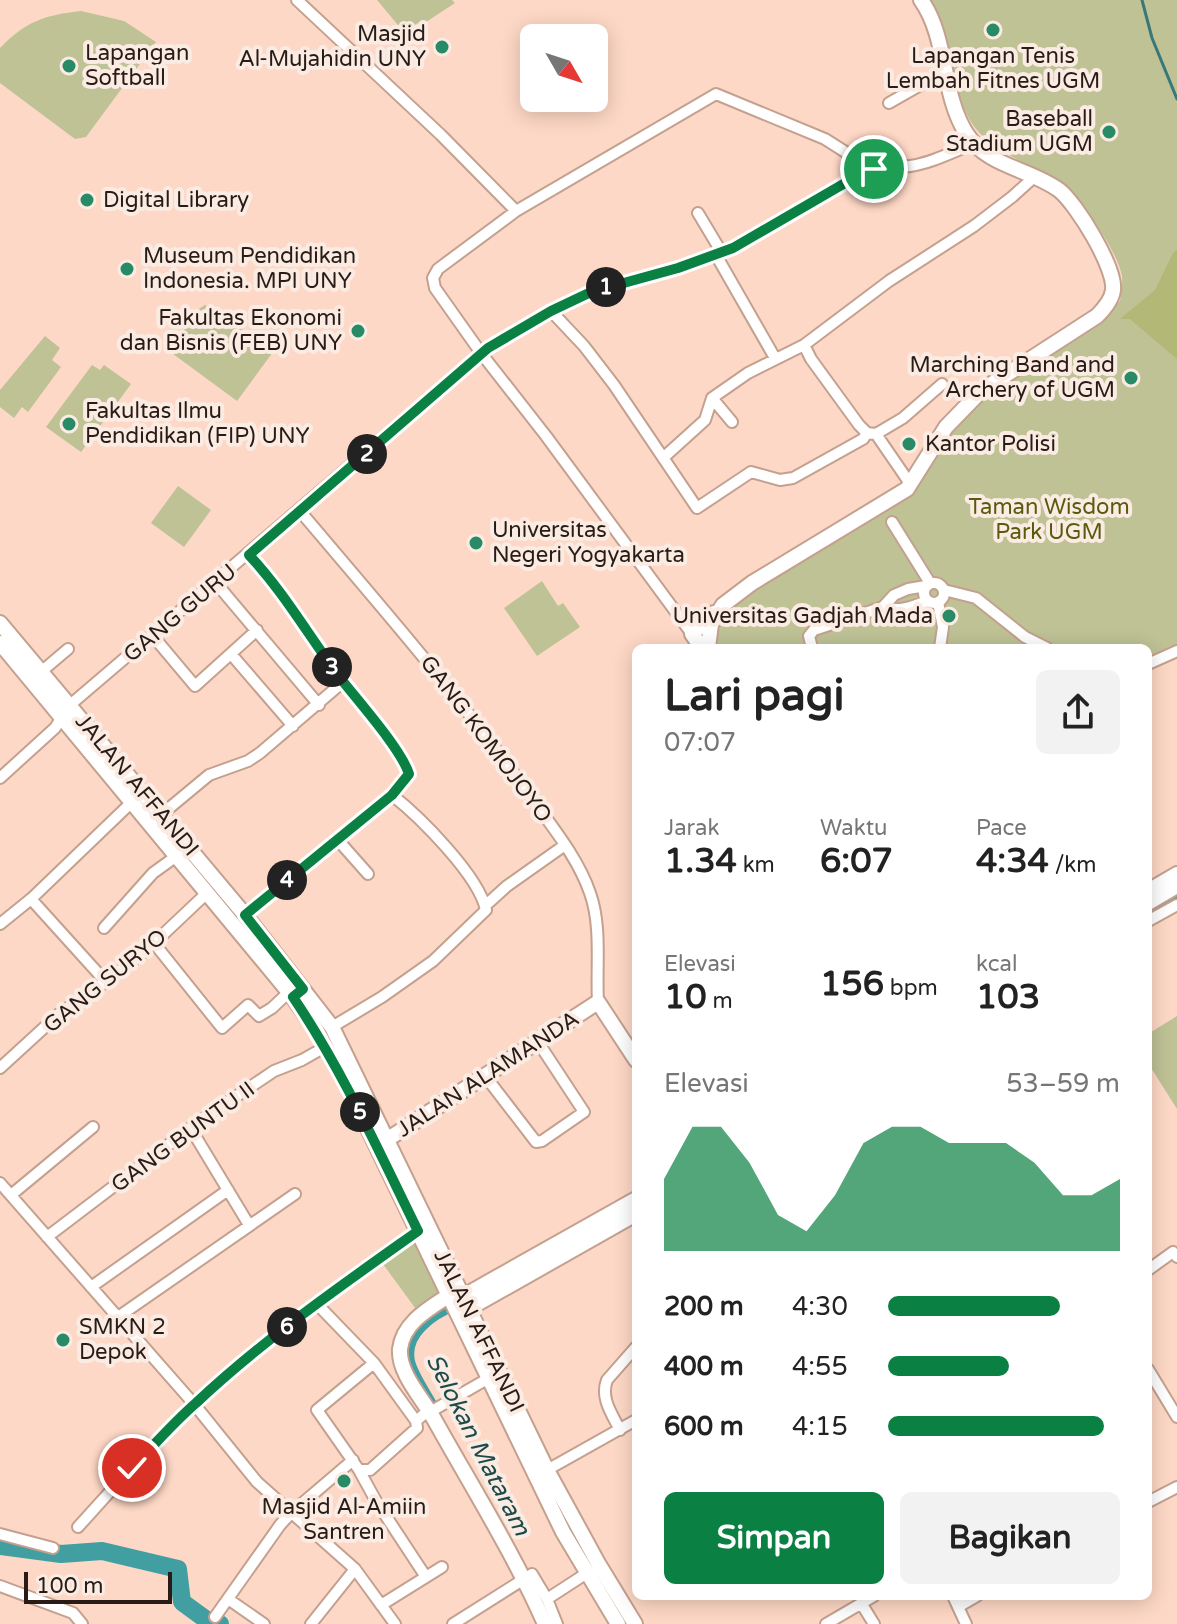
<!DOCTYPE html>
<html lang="id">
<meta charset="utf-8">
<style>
body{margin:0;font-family:"Varela Round",sans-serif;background:#f2f2f2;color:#222;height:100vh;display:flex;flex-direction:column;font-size:30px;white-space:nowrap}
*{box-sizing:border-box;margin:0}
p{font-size:26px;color:#767676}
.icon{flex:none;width:44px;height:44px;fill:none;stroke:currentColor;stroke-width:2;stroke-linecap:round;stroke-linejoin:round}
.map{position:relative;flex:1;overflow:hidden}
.sheet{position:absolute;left:632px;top:644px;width:520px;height:956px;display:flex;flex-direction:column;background:#fff;border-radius:12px;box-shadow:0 4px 20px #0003}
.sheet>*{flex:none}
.needle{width:52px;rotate:129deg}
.tools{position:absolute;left:520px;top:24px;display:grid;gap:16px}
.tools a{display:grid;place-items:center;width:88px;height:88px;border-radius:12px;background:#fff;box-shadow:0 4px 20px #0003;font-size:40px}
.scale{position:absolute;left:24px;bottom:20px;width:148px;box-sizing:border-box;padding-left:8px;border:4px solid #291b15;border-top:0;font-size:22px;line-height:28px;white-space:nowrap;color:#291b15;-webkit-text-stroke:6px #faebe3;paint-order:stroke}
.pin{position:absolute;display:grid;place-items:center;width:68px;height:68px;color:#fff;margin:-34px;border:4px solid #fff;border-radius:50%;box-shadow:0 2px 8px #0007}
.km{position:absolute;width:40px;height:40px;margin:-20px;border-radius:50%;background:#222;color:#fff;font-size:22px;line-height:40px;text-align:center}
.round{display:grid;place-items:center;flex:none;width:84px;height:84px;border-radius:12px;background:#f2f2f2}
.overview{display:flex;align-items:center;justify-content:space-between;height:136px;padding:0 32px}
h1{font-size:44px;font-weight:700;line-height:60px}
.metrics{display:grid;grid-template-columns:repeat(3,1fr);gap:12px;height:136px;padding:8px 32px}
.metrics div{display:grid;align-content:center}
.metrics b{font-size:34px;font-weight:700}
.metrics small{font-size:22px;font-weight:400}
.metrics p{font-size:22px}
.chart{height:224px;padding:16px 32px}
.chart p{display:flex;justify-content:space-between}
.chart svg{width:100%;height:144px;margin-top:8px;fill:#0b8043;opacity:.7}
.button{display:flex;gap:16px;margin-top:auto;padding:16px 32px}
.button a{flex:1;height:92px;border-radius:12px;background:#0b8043;color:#fff;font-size:32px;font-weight:700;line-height:92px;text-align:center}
.button a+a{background:#f2f2f2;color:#222}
ul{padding:0 32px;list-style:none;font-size:26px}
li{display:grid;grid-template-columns:128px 96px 1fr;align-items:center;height:60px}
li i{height:20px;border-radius:10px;background:#0b8043}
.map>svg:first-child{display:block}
.green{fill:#bec295}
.forest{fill:#b3b876}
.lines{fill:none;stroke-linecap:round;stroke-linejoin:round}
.stream{stroke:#3a7777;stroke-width:3}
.canal{stroke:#419fa1;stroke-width:10}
.river{stroke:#419fa1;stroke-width:18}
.street-casing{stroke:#c4a08f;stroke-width:14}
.secondary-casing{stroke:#c4a08f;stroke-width:18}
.street{stroke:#fff;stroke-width:10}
.secondary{stroke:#fff;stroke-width:14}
.route-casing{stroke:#fff;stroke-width:16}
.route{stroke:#0b8043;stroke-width:10}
.poi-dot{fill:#288b66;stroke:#faebe3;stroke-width:3}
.labels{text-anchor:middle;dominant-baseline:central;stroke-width:8;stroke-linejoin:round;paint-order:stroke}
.poi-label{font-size:22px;fill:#291b15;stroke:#faebe3;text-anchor:start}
.park-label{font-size:22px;fill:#585b0d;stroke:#faebe3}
.street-label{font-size:22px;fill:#291b15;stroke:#faebe3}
.water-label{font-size:24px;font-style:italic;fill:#1f4a4a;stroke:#faebe3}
</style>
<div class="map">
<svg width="1177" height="1624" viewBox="0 0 1177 1624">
<rect width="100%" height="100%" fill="#fed8c6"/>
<path class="green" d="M377,0H452L455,3L420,26L418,23L403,31Z
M929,0H1177V644L1148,665V648H718L712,631L724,611L878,514L920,484L959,422L985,398L1090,328L1120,301C1121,294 1123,284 1122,276C1116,246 1077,194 1051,178C1026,163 987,148 971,122C949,85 950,37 929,0Z
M81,11L124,21L156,42L86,137L75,139L0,83V48C26,21 45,15 81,11Z
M205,305L210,306L273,352L237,401L169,351L200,308Z
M45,336L60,348L52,360L61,367L28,412L22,407L14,418L0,407V390Z
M92,365L100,370L104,365L131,384L81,452L46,427Z
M178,486L211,510L184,547L151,523Z
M542,581L558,606L563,603L580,627L537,656L504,608Z
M1177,1016V1109L1148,1063V1034Z
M412,1238L445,1304L421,1316L380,1260Z"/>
<path class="forest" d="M1177,250V359L1130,319H1120L1155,290L1173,253Z"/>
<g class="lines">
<path class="stream" d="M1142,0L1152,38L1177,99"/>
<path class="canal" d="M1148,913L1177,897
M433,1406C426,1393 416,1379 411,1365C401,1334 434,1314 458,1304"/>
<path class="river" d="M0,1546L61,1554L102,1551L178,1569L182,1602L208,1621L220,1624"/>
<g class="street-casing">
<path id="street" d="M297,0L441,135L516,211
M889,103L945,71
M698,213L722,253
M716,255L775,358
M551,311L584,346L614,385L697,508L751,472L780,480L793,478L863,439L867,433
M804,345L811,359L859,425L867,433L876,434L911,485
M712,398L732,422
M876,434L903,418L942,384
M663,458L705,420L712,398L748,373L804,345L889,281L974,226L1012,197L1033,178
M300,511C377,602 456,692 526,790C548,822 577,855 590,893C602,926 596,967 598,1002
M892,522L930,583
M924 593a10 10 0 1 1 20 0a10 10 0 1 1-20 0Z
M216,583L319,705
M944,590L976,598L1025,637L1047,648
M938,602L943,627L940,648
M883,607C900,612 911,607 927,601
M692,634L546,436L481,353L435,288L433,278L438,269L516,211L716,94L825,139L847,153L864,172
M153,636L195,686L257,630
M812,648L809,636L814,630L883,607L894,595L908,589L926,586
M231,654L293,726
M1148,664L1177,651
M42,671L68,649
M0,778L55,728L70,705L488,348L551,311L591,292L678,268L733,248L864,172C880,167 893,169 910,166C932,163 952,152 973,144
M162,814L209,775L248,761L260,753L343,682
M337,839L368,874
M31,899L106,982
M486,905L507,886L565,845
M245,915L392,795L409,774C402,750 358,702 341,679C310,637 284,593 249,555
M1148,921L1177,905
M0,924L31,899L133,801
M104,928L153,873L178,855
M154,943L222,1028L248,1005L259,1016L272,1008L289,992
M332,1027L382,997L433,961L486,910C479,876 420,817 392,795
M0,1068L59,1014L114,976L154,943L208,892
M486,1077L536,1142L542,1141L584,1112L538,1042
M191,1129L249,1225
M0,1183L194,1404L257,1482L355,1569L395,1624
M11,1195L93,1127
M47,1237L201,1120L274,1071L302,1060L325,1047
M1148,1270L1173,1252L1177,1257
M91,1287L228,1190
M316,1303L374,1363L416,1421
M118,1317L295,1194
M374,1363L317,1410L359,1470L376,1501L426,1577
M1148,1369L1177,1417
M430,1412L489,1378
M620,1430C612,1414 600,1398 607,1380L636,1347
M359,1470H370L417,1428L416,1421L429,1410
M547,1470L636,1420
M1148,1502L1177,1487
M78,1527C116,1485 154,1442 195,1403C264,1339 342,1285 418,1231
M0,1534L53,1548
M0,1586L73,1613L82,1624
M953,1596L966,1624
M228,1599L264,1624
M547,1599L587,1573
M861,1603L874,1624
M381,1605L442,1567
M958,1607L977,1596
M215,1617L280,1525L292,1512L353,1460
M311,1624L355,1569
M453,1624L532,1574L547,1599L557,1624
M826,1624L874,1596"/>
</g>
<g class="secondary-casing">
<path id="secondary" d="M0,623L245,915L332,1027L547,1470L599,1565L635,1624
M0,643L293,997L317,1031L350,1091L563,1532L618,1624
M702,648L692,634L714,613
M708,648L711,624L723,605L752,583L907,489L946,427L981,391L1097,316C1104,309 1112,300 1113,290C1116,268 1076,203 1059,190C1029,168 987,167 966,133C941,93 948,38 921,0
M1148,891L1177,874
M1148,903L1177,886
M388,1139L598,1002L636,1060
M448,1296C428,1309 403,1323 400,1349C398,1373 423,1399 434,1419C472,1487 514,1554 545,1624
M462,1297L636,1199
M468,1309L636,1214"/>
</g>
<use href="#street" class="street"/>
<use href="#secondary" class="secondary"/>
</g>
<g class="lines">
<g class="route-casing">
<path id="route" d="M132,1468C153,1446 173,1423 196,1403C264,1339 342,1285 418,1231C379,1152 343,1071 293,997L303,989L245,915L392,795L409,774C401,749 359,702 341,679C310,638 284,592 249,555L488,348L551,311L591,292L678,268L733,248L864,172L874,169"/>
</g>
<use href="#route" class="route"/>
</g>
<g class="poi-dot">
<circle cx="993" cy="30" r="8"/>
<circle cx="442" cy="47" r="8"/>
<circle cx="69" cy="66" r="8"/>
<circle cx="1109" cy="132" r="8"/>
<circle cx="87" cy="200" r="8"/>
<circle cx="127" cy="269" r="8"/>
<circle cx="358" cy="331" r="8"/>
<circle cx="1131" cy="378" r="8"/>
<circle cx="69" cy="424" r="8"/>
<circle cx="909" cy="444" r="8"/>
<circle cx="476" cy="543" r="8"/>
<circle cx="949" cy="616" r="8"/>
<circle cx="63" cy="1340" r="8"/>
<circle cx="344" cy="1481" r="8"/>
</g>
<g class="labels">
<g class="poi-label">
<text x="426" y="34" text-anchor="end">Masjid<tspan x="426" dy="25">Al-Mujahidin UNY</tspan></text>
<text x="85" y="53">Lapangan<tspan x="85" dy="25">Softball</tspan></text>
<text x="993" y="56" text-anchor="middle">Lapangan Tenis<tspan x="993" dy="25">Lembah Fitnes UGM</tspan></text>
<text x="1093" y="119" text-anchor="end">Baseball<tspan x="1093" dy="25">Stadium UGM</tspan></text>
<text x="103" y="200">Digital Library</text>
<text x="143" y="256">Museum Pendidikan<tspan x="143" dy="25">Indonesia. MPI UNY</tspan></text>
<text x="342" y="318" text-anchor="end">Fakultas Ekonomi<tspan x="342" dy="25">dan Bisnis (FEB) UNY</tspan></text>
<text x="1115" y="365" text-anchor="end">Marching Band and<tspan x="1115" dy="25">Archery of UGM</tspan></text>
<text x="85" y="411">Fakultas Ilmu<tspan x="85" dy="25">Pendidikan (FIP) UNY</tspan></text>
<text x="925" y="444">Kantor Polisi</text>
<text x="492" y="530">Universitas<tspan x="492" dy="25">Negeri Yogyakarta</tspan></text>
<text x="933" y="616" text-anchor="end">Universitas Gadjah Mada</text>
<text x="79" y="1327">SMKN 2<tspan x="79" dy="25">Depok</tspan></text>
<text x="344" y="1507" text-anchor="middle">Masjid Al-Amiin<tspan x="344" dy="25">Santren</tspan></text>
</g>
<g class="park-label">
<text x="1049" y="507">Taman Wisdom<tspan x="1049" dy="25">Park UGM</tspan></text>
</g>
<g class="street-label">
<text transform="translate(180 613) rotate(-40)">GANG GURU</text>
<text transform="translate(486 739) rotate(53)">GANG KOMOJOYO</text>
<text transform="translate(137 785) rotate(50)">JALAN AFFANDI</text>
<text transform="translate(105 981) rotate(-39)">GANG SURYO</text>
<text transform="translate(488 1074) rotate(-33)">JALAN ALAMANDA</text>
<text transform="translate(183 1137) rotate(-36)">GANG BUNTU II</text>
<text transform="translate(479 1331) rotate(64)">JALAN AFFANDI</text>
</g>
<g class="water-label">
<text transform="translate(478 1445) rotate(63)">Selokan Mataram</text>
</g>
</g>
</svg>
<div class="tools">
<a><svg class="needle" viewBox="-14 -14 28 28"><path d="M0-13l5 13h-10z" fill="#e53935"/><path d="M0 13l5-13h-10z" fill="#767676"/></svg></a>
</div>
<div class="scale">100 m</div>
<div class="pin" style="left:874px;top:169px;background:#1e9e55"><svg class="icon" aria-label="arrive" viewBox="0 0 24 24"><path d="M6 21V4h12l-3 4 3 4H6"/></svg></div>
<div class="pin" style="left:132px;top:1468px;background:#d93025"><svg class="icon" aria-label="check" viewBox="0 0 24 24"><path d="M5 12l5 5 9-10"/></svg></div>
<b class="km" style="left:606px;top:287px">1</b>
<b class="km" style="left:367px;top:454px">2</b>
<b class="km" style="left:332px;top:667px">3</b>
<b class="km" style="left:287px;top:880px">4</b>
<b class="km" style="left:360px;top:1112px">5</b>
<b class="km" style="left:287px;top:1327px">6</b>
<section class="sheet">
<div class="overview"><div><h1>Lari pagi</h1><p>07:07</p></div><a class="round"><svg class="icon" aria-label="share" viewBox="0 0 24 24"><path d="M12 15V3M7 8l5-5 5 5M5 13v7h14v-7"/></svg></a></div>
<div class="metrics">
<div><p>Jarak</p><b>1.34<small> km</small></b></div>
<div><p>Waktu</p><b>6:07</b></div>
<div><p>Pace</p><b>4:34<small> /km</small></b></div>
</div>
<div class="metrics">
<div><p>Elevasi</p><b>10<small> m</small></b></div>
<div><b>156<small> bpm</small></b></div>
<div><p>kcal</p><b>103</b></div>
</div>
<div class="chart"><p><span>Elevasi</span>53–59 m</p>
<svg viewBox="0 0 160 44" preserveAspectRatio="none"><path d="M0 44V22L10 6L20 6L30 17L40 33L50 38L60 27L70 11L80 6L90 6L100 11L110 11L120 11L130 17L140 27L150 27L160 22V44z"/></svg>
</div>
<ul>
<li><b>200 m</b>4:30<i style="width:74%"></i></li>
<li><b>400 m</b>4:55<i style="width:52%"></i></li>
<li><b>600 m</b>4:15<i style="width:93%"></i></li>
</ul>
<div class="button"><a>Simpan</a><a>Bagikan</a></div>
</section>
</div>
